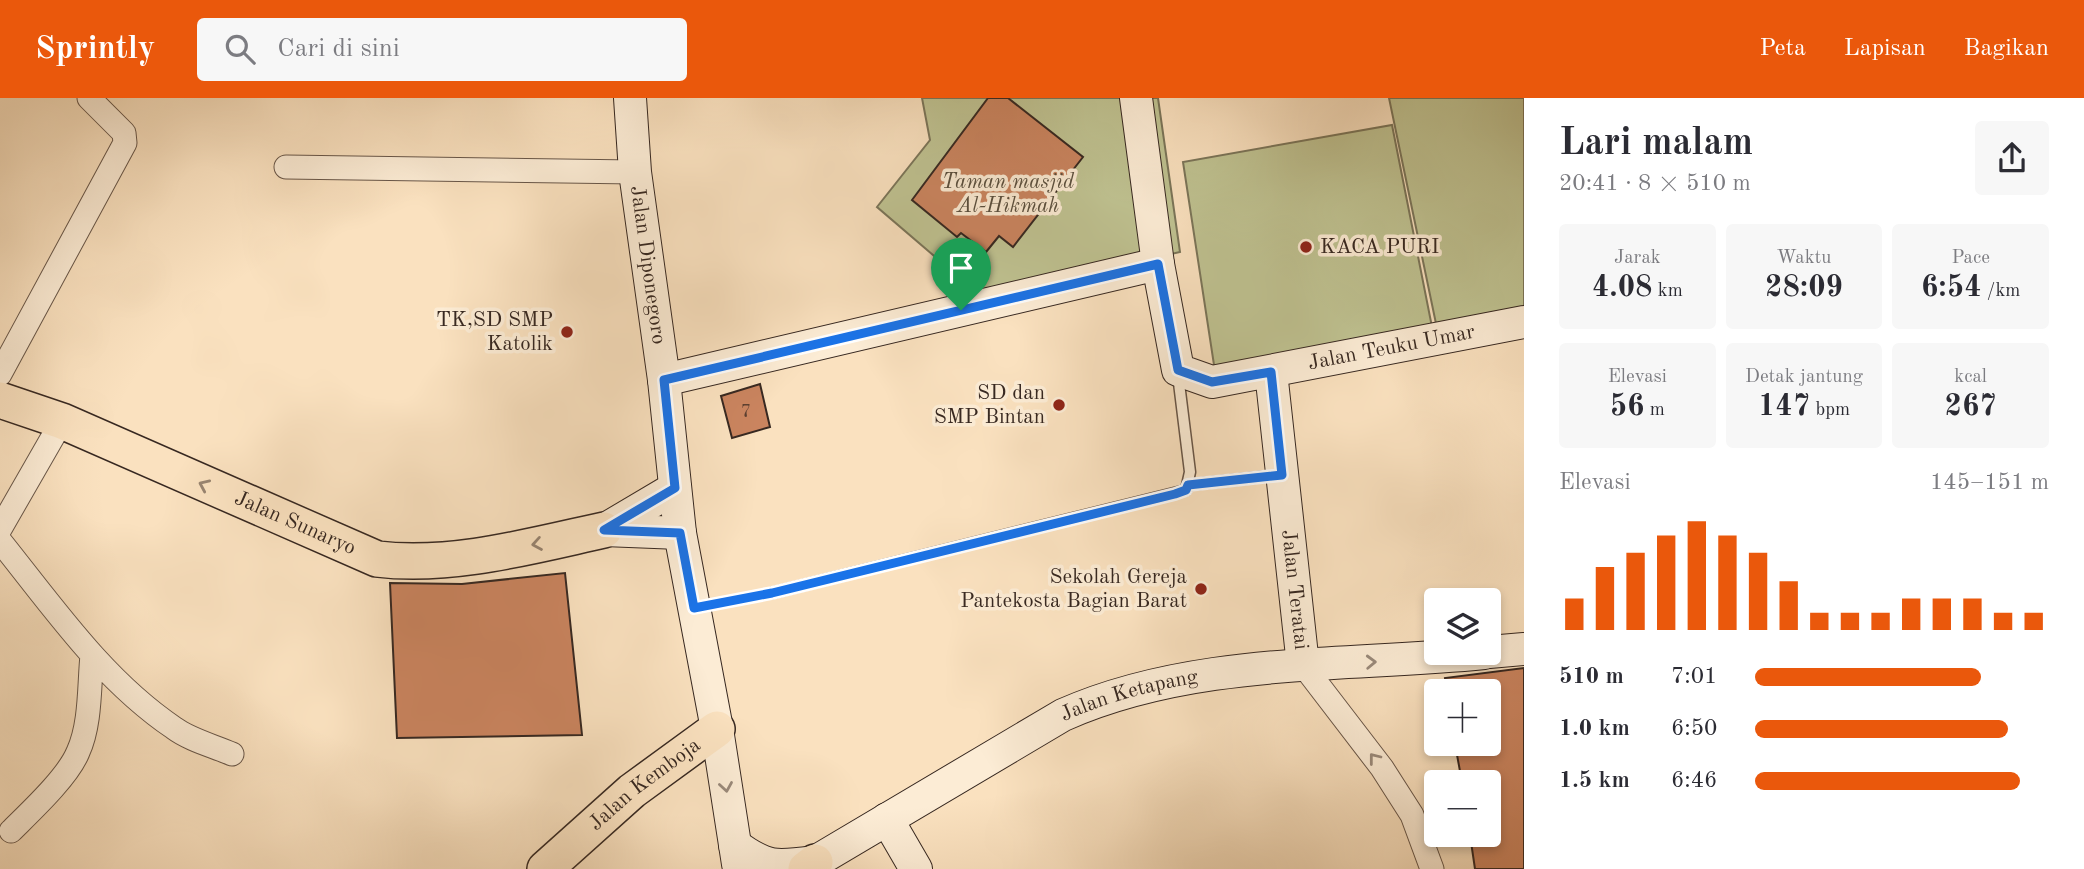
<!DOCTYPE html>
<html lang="id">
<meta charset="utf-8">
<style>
body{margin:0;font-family:"Old Standard TT",serif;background:#f7f7f7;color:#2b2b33;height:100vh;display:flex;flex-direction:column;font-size:26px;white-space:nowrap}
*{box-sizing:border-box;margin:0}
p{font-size:23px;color:#7c7c81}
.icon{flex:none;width:38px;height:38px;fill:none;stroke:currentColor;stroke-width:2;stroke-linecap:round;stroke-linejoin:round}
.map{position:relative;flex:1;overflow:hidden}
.panel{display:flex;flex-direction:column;background:#fff;width:560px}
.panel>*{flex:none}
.tools{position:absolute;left:1424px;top:490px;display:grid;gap:14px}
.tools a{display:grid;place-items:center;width:77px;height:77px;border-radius:7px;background:#fff;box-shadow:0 4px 10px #0003;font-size:35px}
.pin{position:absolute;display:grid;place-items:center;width:60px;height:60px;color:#fff;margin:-72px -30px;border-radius:50% 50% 50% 0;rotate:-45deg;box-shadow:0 0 7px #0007}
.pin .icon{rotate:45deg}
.round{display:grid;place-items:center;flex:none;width:74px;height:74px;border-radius:7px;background:#f7f7f7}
.headline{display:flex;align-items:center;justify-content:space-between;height:119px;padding:0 35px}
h1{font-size:38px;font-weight:800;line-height:52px}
.stats{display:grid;grid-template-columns:repeat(3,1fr);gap:10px;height:119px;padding:7px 35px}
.stats div{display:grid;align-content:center;border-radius:7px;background:#f7f7f7;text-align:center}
.stats b{font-size:30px;font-weight:800}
.stats small{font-size:19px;font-weight:400}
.stats p{font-size:19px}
.chart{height:196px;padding:14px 35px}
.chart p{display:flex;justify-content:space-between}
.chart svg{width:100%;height:126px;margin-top:7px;stroke:#ea580c;stroke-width:6}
ul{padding:0 35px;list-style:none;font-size:23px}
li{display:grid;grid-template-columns:112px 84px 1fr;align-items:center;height:52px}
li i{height:18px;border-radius:9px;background:#ea580c}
header{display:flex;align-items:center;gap:42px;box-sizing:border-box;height:98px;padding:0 35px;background:#ea580c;color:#fff}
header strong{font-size:33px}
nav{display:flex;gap:38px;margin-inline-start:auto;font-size:24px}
.search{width:490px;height:63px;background:#f7f7f7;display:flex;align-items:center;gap:18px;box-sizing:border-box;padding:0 24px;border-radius:7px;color:#7c7c81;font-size:26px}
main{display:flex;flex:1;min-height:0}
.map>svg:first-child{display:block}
.green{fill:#bfc291;stroke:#7b7559;stroke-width:2}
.building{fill:#ca845f;stroke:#372821;stroke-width:2}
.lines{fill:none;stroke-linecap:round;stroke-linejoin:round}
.lane-casing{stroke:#685648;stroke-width:13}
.street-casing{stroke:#685648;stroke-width:25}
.secondary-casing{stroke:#372821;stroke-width:34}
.primary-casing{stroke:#372821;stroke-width:38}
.path{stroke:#372821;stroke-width:4.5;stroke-dasharray:2 3.5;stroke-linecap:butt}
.lane{stroke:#fcecd5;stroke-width:10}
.street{stroke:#fcecd5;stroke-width:23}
.secondary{stroke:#fcecd5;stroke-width:32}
.primary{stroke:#fae1bf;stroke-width:35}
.oneway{stroke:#988470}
.oneway2{stroke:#9a8a7b}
.route-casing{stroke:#fff;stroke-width:14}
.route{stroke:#1a73e8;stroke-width:9}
.poi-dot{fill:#8f2418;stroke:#fcecd5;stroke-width:2.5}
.labels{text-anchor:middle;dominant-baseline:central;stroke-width:7;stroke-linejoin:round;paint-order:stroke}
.number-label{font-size:18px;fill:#5c3f30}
.park-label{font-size:21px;font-style:italic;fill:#594e3d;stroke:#fcecd5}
.poi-label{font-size:21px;fill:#372821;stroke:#fcecd5;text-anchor:end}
.street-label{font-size:21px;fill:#372821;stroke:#fcecd5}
</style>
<header>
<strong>Sprintly</strong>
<div class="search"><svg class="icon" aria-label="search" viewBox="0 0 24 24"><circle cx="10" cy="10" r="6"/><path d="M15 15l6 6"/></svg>Cari di sini</div>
<nav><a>Peta</a><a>Lapisan</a><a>Bagikan</a></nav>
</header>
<main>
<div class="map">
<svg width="1524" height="771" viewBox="0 0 1524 771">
<rect width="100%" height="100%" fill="#fae1bf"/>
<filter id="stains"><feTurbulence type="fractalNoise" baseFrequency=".00286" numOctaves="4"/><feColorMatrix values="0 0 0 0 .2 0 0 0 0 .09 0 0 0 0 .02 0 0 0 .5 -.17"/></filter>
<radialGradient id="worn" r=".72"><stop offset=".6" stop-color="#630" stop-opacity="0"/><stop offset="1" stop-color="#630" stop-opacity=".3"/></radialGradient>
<path class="green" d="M922,0H1158L1180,154L982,199L877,109L930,42Z
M1389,0H1524V220L1439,240Z
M1392,27L1433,234L1216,280L1183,64Z"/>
<path class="building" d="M988,0H1008L1083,59L1013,149L999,138L986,154L961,135L957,139L912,102Z
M760,286L770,329L732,340L721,298Z
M565,475L582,637L397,640L390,485L462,486Z
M1524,570V771H1475L1470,737H1489V684H1462L1455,646H1489V593H1447L1445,580Z"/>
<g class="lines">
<g class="lane-casing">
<path id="lane" d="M1188,387L1279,377
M772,495L1186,392L1190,374L1178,277"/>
</g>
<g class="street-casing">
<path id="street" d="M286,69L635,74
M0,276L125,45L124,35L89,0
M0,431L62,323
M0,443C53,509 103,582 174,630C190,642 214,648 232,656
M1303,567L1382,670L1412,717L1432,771
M11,733C30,714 68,679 78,654C91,626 89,587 92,557"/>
</g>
<g class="secondary-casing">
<g id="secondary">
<path id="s1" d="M630,0L635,74L664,282L680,435L717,631L738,766"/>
<path id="s2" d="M1136,0L1158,166L1178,272L1212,284L1524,224"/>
<path id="s3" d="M1271,274L1303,567"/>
<path d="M664,282L1158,166"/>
<path d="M604,432L675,390"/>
<path d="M604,432L680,435"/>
<path d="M1489,554L1524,551"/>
<path d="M887,721L916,771"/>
<path id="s4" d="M735,747C767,771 777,769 815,764L1063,617C1194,559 1344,569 1484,555"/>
</g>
</g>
<g class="primary-casing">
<g id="primary">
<path id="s5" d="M0,302L62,323L377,461C452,470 531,448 604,432"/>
<path id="s6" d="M545,771L632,693L717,631"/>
<path d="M806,771L815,764"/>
</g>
</g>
<path class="path" d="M718,505L757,498"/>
<use href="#lane" class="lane"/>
<use href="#street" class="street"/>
<use href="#secondary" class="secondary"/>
<use href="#primary" class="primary"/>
</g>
<defs><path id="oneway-chevron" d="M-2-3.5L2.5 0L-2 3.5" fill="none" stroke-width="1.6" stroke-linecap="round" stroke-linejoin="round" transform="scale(1.75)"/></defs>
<g class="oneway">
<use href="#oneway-chevron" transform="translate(204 387) rotate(-156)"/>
<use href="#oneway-chevron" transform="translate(537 446) rotate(170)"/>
</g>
<g class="oneway2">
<use href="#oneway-chevron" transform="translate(1371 564) rotate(-2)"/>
<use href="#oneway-chevron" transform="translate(1374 660) rotate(-128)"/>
<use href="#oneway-chevron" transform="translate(726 689) rotate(81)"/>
</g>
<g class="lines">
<g class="route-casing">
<path id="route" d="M1158,166L1178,272L1212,284L1271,274L1282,377L1188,387L1186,392L1175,396L772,495L694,510L680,435L604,432L675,390L664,282Z"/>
</g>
<use href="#route" class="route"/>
</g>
<g class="poi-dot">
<circle cx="1306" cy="149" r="7"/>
<circle cx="567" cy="234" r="7"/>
<circle cx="1059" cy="307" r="7"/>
<circle cx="1201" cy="491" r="7"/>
</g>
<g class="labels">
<g class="number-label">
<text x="746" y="314">7</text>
</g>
<g class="park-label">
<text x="1008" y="84">Taman masjid<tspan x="1008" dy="24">Al-Hikmah</tspan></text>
</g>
<g class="poi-label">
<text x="1320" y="149" text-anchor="start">KACA PURI</text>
<text x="553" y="222">TK,SD SMP<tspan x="553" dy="24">Katolik</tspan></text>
<text x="1045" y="295">SD dan<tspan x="1045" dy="24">SMP Bintan</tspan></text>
<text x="1187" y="479">Sekolah Gereja<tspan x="1187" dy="24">Pantekosta Bagian Barat</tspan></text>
</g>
<g class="street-label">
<text stroke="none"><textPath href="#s1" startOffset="168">Jalan Diponegoro</textPath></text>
<text stroke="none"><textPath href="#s2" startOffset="494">Jalan Teuku Umar</textPath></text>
<text stroke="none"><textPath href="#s5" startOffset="320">Jalan Sunaryo</textPath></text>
<text stroke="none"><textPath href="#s3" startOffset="219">Jalan Teratai</textPath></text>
<text stroke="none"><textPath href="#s4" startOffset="443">Jalan Ketapang</textPath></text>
<text stroke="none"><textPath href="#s6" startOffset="131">Jalan Kemboja</textPath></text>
</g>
</g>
<rect width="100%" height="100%" filter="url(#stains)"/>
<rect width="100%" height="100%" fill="url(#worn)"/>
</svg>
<div class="tools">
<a><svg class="icon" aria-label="layers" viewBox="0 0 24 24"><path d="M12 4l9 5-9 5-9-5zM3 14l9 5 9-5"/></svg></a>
<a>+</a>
<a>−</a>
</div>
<div class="pin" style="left:961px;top:212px;background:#1e9e55"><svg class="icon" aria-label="arrive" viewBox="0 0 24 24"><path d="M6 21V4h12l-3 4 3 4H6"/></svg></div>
</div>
<section class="panel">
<div class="headline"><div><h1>Lari malam</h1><p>20:41 · 8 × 510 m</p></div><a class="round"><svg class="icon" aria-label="share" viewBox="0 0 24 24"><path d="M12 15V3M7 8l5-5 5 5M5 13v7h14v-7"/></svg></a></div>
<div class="stats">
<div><p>Jarak</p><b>4.08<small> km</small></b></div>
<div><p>Waktu</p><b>28:09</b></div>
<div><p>Pace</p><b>6:54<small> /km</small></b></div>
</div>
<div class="stats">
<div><p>Elevasi</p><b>56<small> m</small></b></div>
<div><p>Detak jantung</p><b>147<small> bpm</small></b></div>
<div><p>kcal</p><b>267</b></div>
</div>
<div class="chart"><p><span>Elevasi</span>145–151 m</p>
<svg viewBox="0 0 160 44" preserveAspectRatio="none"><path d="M5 44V33M15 44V22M25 44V17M35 44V11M45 44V6M55 44V11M65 44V17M75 44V27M85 44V38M95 44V38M105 44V38M115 44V33M125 44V33M135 44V33M145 44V38M155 44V38"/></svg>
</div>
<ul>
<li><b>510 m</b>7:01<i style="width:77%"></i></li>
<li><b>1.0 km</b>6:50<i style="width:86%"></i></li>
<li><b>1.5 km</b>6:46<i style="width:90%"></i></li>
</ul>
</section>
</main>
